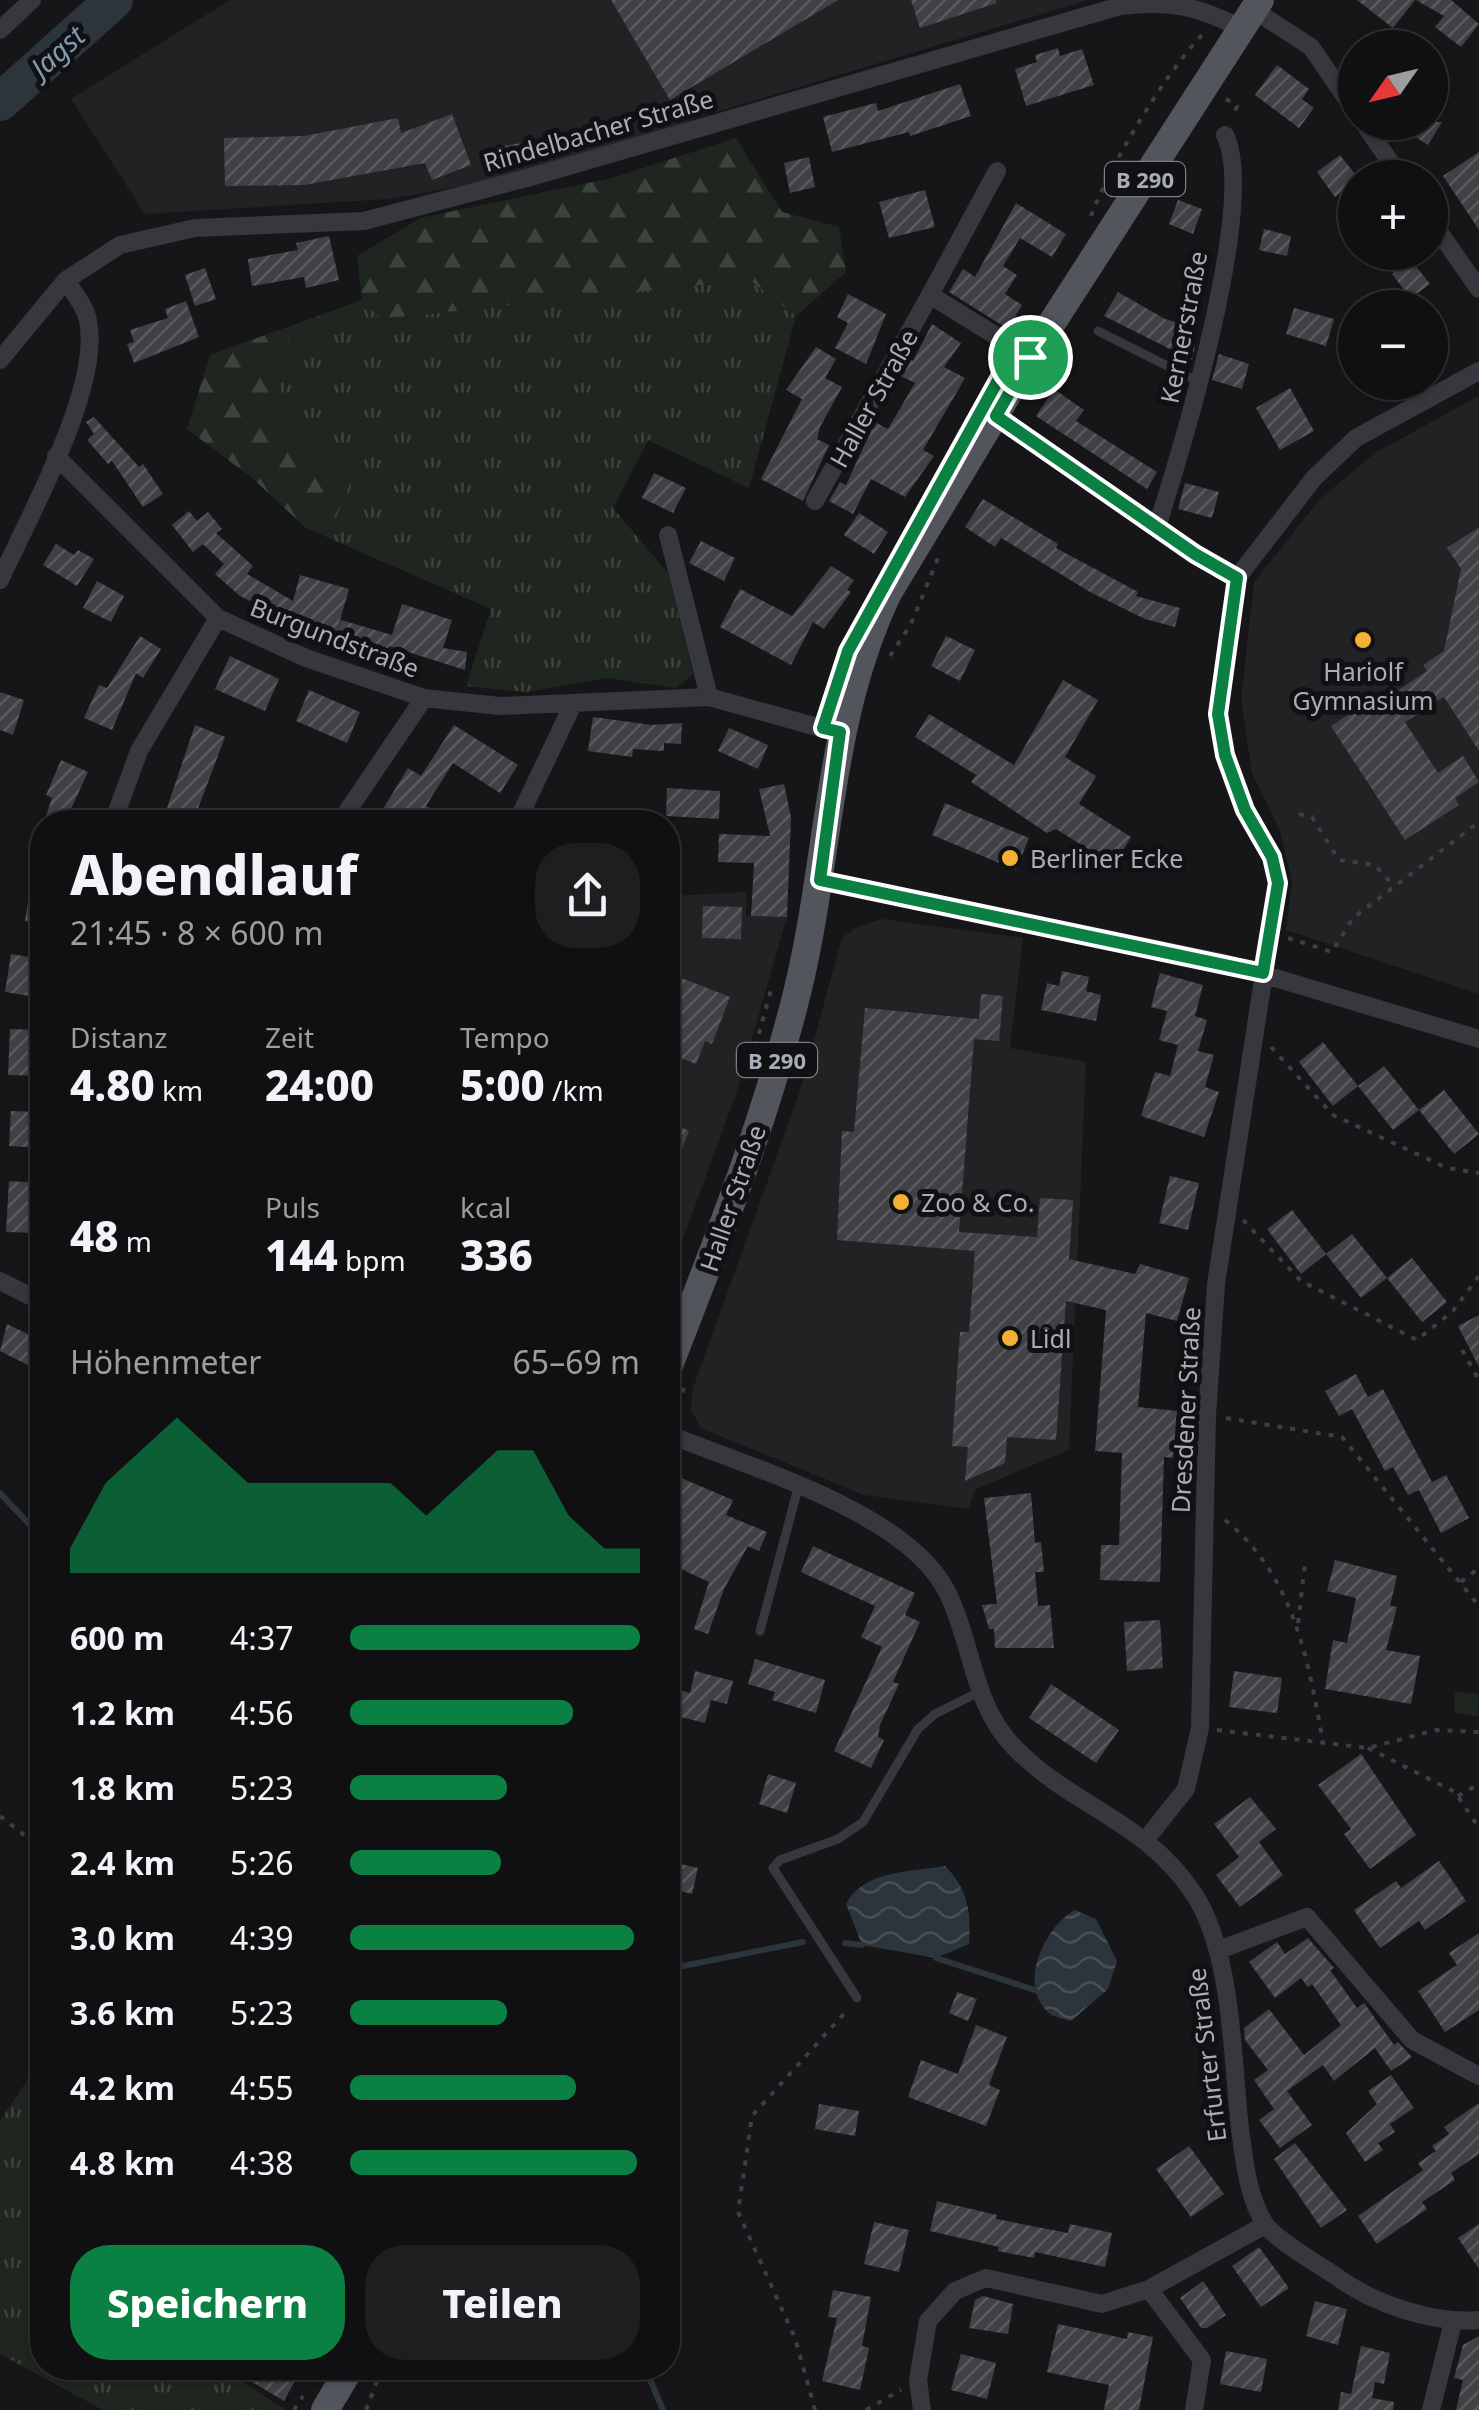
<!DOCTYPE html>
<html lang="de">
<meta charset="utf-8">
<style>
body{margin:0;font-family:"Noto Sans",sans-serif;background:#1e1e20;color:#f1f3f6;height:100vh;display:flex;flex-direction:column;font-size:38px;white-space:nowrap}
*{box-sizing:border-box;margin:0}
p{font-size:32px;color:#9c9d9f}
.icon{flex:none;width:55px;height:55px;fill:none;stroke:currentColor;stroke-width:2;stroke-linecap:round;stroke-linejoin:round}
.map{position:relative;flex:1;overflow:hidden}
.details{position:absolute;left:30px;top:810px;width:650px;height:1570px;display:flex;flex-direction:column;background:#101012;border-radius:40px;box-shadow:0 2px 8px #0004,0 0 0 2px #303032}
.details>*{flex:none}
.needle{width:65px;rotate:236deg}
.buttons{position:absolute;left:1338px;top:30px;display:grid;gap:20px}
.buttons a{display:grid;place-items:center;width:110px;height:110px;border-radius:50%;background:#101012;box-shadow:0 2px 8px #0004,0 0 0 2px #303032;font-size:50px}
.pin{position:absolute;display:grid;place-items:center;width:85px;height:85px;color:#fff;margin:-42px;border:5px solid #fff;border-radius:50%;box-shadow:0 2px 10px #0007}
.round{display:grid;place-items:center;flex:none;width:105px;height:105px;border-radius:40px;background:#1e1e20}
.summary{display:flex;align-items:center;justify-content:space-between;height:170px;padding:0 40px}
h1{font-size:55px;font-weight:800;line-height:75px}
.figures{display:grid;grid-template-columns:repeat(3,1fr);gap:15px;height:170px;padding:10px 40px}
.figures div{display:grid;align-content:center}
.figures b{font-size:42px;font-weight:800}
.figures small{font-size:28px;font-weight:400}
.figures p{font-size:28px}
.chart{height:280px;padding:20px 40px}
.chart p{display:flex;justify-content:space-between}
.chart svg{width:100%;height:180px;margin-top:10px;fill:#0b8043;opacity:.7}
.cta{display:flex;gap:20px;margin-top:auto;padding:20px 40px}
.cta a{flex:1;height:115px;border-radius:40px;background:#0b8043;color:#fff;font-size:40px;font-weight:800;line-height:115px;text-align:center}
.cta a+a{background:#1e1e20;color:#f1f3f6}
ul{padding:0 40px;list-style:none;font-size:32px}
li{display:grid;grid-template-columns:160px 120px 1fr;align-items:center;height:75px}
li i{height:25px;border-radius:12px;background:#0b8043}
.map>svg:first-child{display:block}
.built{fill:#222225}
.grass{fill:url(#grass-tufts)}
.forest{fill:url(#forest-firs)}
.park{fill:url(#park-crowns)}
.water{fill:url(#water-waves)}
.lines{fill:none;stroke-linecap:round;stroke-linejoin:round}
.stream{stroke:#2c353c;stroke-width:6}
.river{stroke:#2c353c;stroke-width:38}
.building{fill:url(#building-hatch)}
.path{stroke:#3d3f44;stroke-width:4;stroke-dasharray:5 8;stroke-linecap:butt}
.lane{stroke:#37383d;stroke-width:9}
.street{stroke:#37383d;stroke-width:18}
.primary{stroke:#53555c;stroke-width:28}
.route-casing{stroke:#fff;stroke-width:20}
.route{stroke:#0b8043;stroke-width:12}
.poi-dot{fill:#f2b134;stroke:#111113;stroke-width:4}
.labels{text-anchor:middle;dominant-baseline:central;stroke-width:10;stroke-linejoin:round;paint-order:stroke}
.shield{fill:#111113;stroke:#7b7e86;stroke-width:2.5}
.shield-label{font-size:22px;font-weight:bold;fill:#a8adb8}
.street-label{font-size:25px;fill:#a8adb8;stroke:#111113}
.poi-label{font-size:25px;fill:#a8adb8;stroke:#111113;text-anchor:start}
.water-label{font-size:28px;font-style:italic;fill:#7f9bb3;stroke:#111113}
</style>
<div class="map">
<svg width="1479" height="2410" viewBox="0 0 1479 2410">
<defs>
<pattern id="grass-tufts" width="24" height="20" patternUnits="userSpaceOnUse" patternTransform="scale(2.5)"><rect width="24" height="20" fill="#1e261f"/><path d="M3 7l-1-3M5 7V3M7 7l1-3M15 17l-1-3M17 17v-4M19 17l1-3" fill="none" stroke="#3c433d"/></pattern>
<pattern id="forest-firs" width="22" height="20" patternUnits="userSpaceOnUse" patternTransform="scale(2.5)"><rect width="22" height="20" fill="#1e261f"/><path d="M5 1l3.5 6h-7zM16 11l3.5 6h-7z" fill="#3c433d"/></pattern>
<pattern id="park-crowns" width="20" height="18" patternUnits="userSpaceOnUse" patternTransform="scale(2.5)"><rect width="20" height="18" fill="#1e261f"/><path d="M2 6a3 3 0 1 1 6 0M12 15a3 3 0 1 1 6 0" fill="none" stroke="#3c433d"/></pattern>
<pattern id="water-waves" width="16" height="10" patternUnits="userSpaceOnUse" patternTransform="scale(2.5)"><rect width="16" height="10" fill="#2c353c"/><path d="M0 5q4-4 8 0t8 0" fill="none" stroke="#485056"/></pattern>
<pattern id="building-hatch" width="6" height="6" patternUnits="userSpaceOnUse" patternTransform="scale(2.5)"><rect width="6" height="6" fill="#404145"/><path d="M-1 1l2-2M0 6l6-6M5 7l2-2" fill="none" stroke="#595a5e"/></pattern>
</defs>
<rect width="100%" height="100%" fill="#161618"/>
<path class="built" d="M230,0H1088L700,117L555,169L389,199L145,214L71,99Z
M1479,396V994L1286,930L1292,881L1280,831L1252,773L1241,699L1254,582L1321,498L1375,453Z
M746,892V915L787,917L736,1094L668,1280L669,896Z
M882,919L1023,938L1010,1048L1086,1062L1069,1450L976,1489L968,1509L864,1495L701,1428L691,1410L693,1388L800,1091L842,938L857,927Z"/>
<path class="grass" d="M751,280L796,316L749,488L648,440L613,508L668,573L693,674L676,688L607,678L526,692L466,686L491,609L306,528L336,518L349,486L280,426L278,347L309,330L304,321L362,300L381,319Z
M42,2058V2368H221L286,2410H103L0,2354V2121Z"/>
<path class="forest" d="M736,138L782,212L839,227L846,272L796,316L750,280L380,319L362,300L357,256L420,218L612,178Z
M304,321L310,330L278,347L280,426L349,486L336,518L306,528L251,477L187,429L210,355Z"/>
<path class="park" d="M1455,1692L1479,1694V1716L1454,1713Z"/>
<path class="water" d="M945,1866C969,1890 971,1913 969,1944L936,1958L862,1945L846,1904C864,1870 910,1872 945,1866Z
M1075,1910L1096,1919L1117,1961L1108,1989L1071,2021C1065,2019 1053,2017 1049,2013C1016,1985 1046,1925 1075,1910Z"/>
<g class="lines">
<path class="stream" d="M0,1493L42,1538
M845,1943L862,1945
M936,1958L1035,1990
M668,1969L803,1942
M645,2368L663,2410"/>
<path class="river" d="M0,102L114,0"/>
</g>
<path class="building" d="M611,0H838L670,100Z
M911,0H996L997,3L920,28Z
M1357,0H1415L1393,28Z
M1416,0H1451L1479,24L1461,47L1435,27L1444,16Z
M1058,48L1060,56L1082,49L1094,85L1026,106L1015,69L1037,62L1035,55Z
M1277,65L1309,89L1302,99L1314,108L1299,128L1255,95Z
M960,84L971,116L910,136L909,132L832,152L823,117L876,103L878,111Z
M452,114L471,165L432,180L425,163L304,185L225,186L224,138L304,136L398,118L401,133Z
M1418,122H1442L1428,145L1411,134Z
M551,139L553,157L504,171L501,146Z
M1479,152V230L1443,176Z
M1340,155L1355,174V182L1335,197L1317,172Z
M809,157L815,187L790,193L784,163Z
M925,190L935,227L889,238L879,202Z
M1178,200L1202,209L1193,234L1169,224Z
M1016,203L1066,234L1052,257L1020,238L1003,266L1017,275L1005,294L1022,305L1008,329L949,292L963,269L975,277Z
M1264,229L1291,236L1287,256L1259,250Z
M329,236L339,280L306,288L304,277L252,286L248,259L298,250L296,243Z
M1411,260L1430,284L1415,295H1408L1392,274Z
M205,268L216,299L195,306L185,275Z
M1118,292L1165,319L1196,328L1189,345L1195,346L1192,360L1104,316Z
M848,294L886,314L866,364L835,348L848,323L837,317Z
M186,301L199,337L134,363L127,344L134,342L130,330L168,318L165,309Z
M1294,308L1334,319L1326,346L1286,334Z
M932,324L961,343L944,367L965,378L923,450L934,456L905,497L871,479L853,514L829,501L840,482L846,485L875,422L888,429L915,383L899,375L909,358L913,361Z
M816,347L836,359L825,378L842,387L820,427L817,439L829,445L803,501L761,479L802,399L786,390Z
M1219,354L1249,364L1242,389L1212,380Z
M1290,388L1314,431L1280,450L1256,408Z
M1054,389L1084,410L1076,421L1157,472L1147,489L1036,416Z
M94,417L139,467L143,464L163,494L143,507L112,461L108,464L87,440L94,434L86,422Z
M654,473L686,488L673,513L642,498Z
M1185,483L1219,492L1212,518L1178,509Z
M983,499L1058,544L1056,548L1138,592L1136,596L1180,608L1175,627L1145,619L1090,592L1001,538L995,547L965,527Z
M189,511L197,521L208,512L222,529L216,533L253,566L247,574L293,601L300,575L349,589L337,631L276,613L240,596L215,574L224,564L203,544L193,552L172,525Z
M859,513L888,532L874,554L844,535Z
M1479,527V751L1444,697L1405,722L1438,773L1463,756L1479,782L1455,798L1459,805L1405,840L1331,726L1384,691L1388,697L1427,671L1423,665L1444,651L1461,569L1447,548Z
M701,541L735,558L724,581L689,563Z
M56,544L74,555L78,550L94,559L77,586L43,565Z
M831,566L854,580L847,590L851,592L824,629L813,622L791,665L720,627L740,589L792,616Z
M97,581L124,596L111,622L83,608Z
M402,604L452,620L443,648L467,652L465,670L389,646L387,652L335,637L341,620L392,635Z
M140,636L161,649L143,678L136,673L112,730L84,718L99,685L107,688Z
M946,636L975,650L960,681L931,666Z
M230,656L279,679L265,711L215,689Z
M1063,680L1098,700L1065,757L1096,776L1079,804L1131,837L1114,865L1056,829L1047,833L971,782L976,775L915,737L929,714L1014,765Z
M309,690L360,712L347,743L296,721Z
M0,692L24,700L13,735L0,730Z
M593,717L652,725L682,723L681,744L664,743V751L633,749L632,757L588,751Z
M195,725L225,737L193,822H179L164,817Z
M454,725L518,765L500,793L453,763L426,806L461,822H375L408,768L421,776Z
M729,728L768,745L758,769L718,751Z
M61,760L88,772L65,822H44L52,798L46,795Z
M784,784L791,817L787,917L751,916L754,863L718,862L719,834L770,836L759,789Z
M667,788L720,791L719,819L666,816Z
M945,803L1029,838L1016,870L932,835Z
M33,868L42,869V924L25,921Z
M703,906L742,907L741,939L702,938Z
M11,954L42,959L36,997L5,992Z
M1062,971L1089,977L1086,991L1101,995L1096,1021L1041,1010L1047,983L1059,986Z
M1160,973L1203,985L1195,1016L1207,1020L1198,1051L1214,1055L1205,1087L1219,1092L1204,1137L1141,1116L1155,1072L1170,1076L1178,1045L1159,1040L1167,1011L1151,1007Z
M679,977L730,997L712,1044L705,1041L696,1064L668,1053V1007Z
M981,994L1003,996L999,1041L974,1039L959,1232L1037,1237L1040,1198L1073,1200L1069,1259L1135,1274L1140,1264L1189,1278L1177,1321L1146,1313L1138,1407L1177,1411L1173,1458L1164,1457L1160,1582L1100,1580L1101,1545H1119L1122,1453L1095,1451L1106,1310L1066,1301L1056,1440L1007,1437L1005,1463L965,1481L968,1447L952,1446L960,1332H969L975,1251L837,1240L842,1131L854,1132L865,1008L979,1019Z
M10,1029L42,1030V1076L8,1075Z
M1323,1042L1358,1086L1333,1106L1299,1062Z
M1384,1066L1419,1110L1393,1130L1358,1086Z
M1444,1090L1479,1134L1454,1154L1419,1110Z
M11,1111L42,1112V1148L9,1146Z
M668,1121L689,1131L668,1182Z
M1170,1176L1199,1183L1188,1230L1159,1223Z
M9,1181L41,1183L38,1233L6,1232Z
M1292,1210L1326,1254L1301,1274L1267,1229Z
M1352,1234L1387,1278L1361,1298L1326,1254Z
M1412,1258L1447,1302L1422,1322L1387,1278Z
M1479,1315V1367L1458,1326Z
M7,1324L42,1341L32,1367L0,1351Z
M1356,1374L1368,1397L1383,1389L1432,1482L1446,1475L1469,1518L1441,1533L1419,1490L1408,1495L1393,1467L1385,1471L1352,1409L1339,1416L1325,1391Z
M681,1478L733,1500L726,1515L767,1532L759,1551L748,1546L724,1589L708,1634L694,1629L709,1582L668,1563V1512Z
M1031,1493L1035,1543L1041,1542L1044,1572H1035L1038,1606L1050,1605L1054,1648H995L994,1629H989L982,1605L997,1604L984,1498Z
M813,1546L915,1593L905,1615L920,1622L893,1682L899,1684L880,1725L878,1737L884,1740L871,1768L834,1751L882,1647L861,1637L875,1606L801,1572Z
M1335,1560L1397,1576L1390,1606L1397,1607L1386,1650L1420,1656L1411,1704L1325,1689L1333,1640L1347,1643L1356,1598L1327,1591Z
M1160,1620L1163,1668L1127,1671L1124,1622Z
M755,1659L825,1680L816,1713L772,1700L775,1692L748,1684Z
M695,1671L733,1681L727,1704L711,1700L705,1723L669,1714L676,1689L690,1693Z
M1234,1671L1282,1678L1277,1713L1229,1707Z
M1051,1684L1119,1730L1096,1763L1029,1718Z
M1361,1754L1416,1835L1370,1869L1344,1834L1351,1829L1318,1785Z
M768,1774L796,1783L787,1813L759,1804Z
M1250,1797L1276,1829L1259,1842L1283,1875L1240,1907L1216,1875L1239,1857L1214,1824Z
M668,1861L698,1868L692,1894L668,1888Z
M1439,1861L1466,1901L1425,1930L1419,1921L1380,1948L1354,1910L1396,1881L1401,1888Z
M1479,1933V2010L1445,2032L1418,1991L1457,1965L1449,1953Z
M1308,1938L1334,1968L1330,1970L1357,2008L1364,2003L1394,2045L1398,2042L1412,2057L1391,2071L1375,2048L1334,2081L1323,2065L1287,2091L1312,2125L1280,2148L1259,2120L1274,2109L1254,2080L1268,2070L1245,2040L1244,2028L1269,2009L1304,2055L1341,2025L1312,1984L1308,1987L1301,1978L1275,1998L1249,1962L1277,1942L1285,1954Z
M957,1992L977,1999L968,2021L949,2013Z
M976,2025L1007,2037L989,2085L1000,2090L986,2126L908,2097L921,2060L958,2074Z
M1391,2075L1414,2108L1390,2124L1395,2132L1378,2143L1383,2150L1365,2162L1346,2133L1377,2104L1368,2091Z
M1479,2103V2154L1451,2173L1455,2180L1422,2202L1427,2209L1377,2244L1358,2216L1423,2170L1418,2163L1436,2151L1432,2146L1449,2134L1444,2127Z
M819,2104L859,2111L855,2136L815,2129Z
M1295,2143L1347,2210L1321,2228L1274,2159Z
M1189,2146L1224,2194L1191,2217L1156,2169Z
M937,2201L997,2215L996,2219L1068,2233L1070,2224L1112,2233L1105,2267L1035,2252L1034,2258L998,2251L999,2247L930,2231Z
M874,2222L909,2230L899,2272L864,2264Z
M1479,2224V2269L1458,2238Z
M1259,2247L1289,2288L1261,2307L1232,2266Z
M1203,2281L1226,2315L1207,2328H1201L1180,2298Z
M833,2290L871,2297L862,2346L869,2348L860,2390L822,2381L837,2318L828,2317Z
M983,2296L1013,2304L1008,2334L969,2328L975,2300Z
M1315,2301L1347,2309L1338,2345L1306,2336Z
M1058,2324L1127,2339L1128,2332L1153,2337L1139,2410H1104L1109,2385L1047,2372Z
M1479,2336V2410H1456L1463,2380L1454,2378L1463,2345Z
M1361,2346L1390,2353L1384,2384L1375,2382L1372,2398L1394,2402L1393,2410H1338L1341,2392L1351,2394Z
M1226,2351L1267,2359L1261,2392L1220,2384Z
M961,2354L996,2363L987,2399L951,2390Z
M229,2368H302L284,2401Z"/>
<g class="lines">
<path class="path" d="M1226,99L1237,106L1233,117
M1091,216C1111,163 1165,73 1204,33
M890,656L911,624L938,558
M1299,814L1312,817L1339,860L1375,865L1393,885
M1288,938L1332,952L1353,918L1479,822
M1271,1047L1333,1115L1447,1168L1479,1173
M752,1059L772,986
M1243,1220L1301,1281L1417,1340L1453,1311L1479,1276
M1462,1350L1479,1380
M671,1416L684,1388
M1226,1418L1342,1437L1479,1606
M1225,1520C1294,1576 1308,1659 1323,1742
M1461,1582L1479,1568
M1298,1623L1305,1564
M1217,1730L1368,1748L1436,1730L1479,1732
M1368,1748L1455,1792L1479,1828
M1458,1796L1479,1784
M0,1816L42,1849
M294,2410L303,2396
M366,2410L382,2368
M815,2410L795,2338L738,2212L752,2116L849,2008
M866,2410L901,2390"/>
<path class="lane" d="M1098,331L1199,382
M760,1631L798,1488
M857,1998L773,1868L780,1860L838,1839L863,1822L918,1729L935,1714L979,1692"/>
<path class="street" d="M1254,10L1311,47L1355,111
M0,30L32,0
M1363,122L1401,178
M997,171L930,295L1030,357
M1430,219L1479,289
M0,360L66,280L120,245L195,228L364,221L527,178L1120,6C1169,0 1199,6 1242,29
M996,416L1195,554L1237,578
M56,456L218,618L306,658L424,698L500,706L709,697L839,733
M815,501L930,295
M1157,527C1181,451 1258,202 1225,135
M668,535L709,697
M0,580C28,518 102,387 88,321C86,307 73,292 66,280
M113,822L139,751L218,618
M340,822L424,698
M517,822L573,704
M819,880L1225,963L1479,1039
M0,1281L42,1302
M668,1434C750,1468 912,1513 949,1596C973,1647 973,1705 1014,1747C1072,1807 1144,1819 1194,1894C1233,1954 1232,2058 1240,2129C1244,2159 1248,2198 1265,2224C1275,2240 1320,2265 1337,2277C1374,2304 1433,2324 1479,2320
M1147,1838L1186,1789L1200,1728L1207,1415L1216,1284L1278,883L1271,857L1245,810L1225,755L1217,714L1237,578L1314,478L1356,438L1479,371
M1219,1950L1307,1917L1412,2040L1479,2076
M1149,2289L1202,2360L1194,2410
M922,2410L918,2380L928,2321L955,2291L986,2278L1102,2304L1149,2289L1265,2225
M1431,2410L1453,2322"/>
<path class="primary" d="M668,1368C716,1245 765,1122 797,993C830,859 827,720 888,593L1030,357L1260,0
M325,2410L350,2368"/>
</g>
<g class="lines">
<g class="route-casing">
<path id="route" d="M1016,348L1030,357L996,416L1195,554L1237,578L1218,714L1225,755L1245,810L1272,857L1278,883L1263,973L820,880L840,732L823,728L848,651Z"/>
</g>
<use href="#route" class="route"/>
</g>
<g class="poi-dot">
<circle cx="1363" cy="640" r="10"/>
<circle cx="1010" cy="858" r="10"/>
<circle cx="901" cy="1202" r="10"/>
<circle cx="1010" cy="1338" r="10"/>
</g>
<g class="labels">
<g class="shield">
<rect x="1105" y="162" width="80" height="34" rx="8"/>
<rect x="737" y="1043" width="80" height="34" rx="8"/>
</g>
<g class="shield-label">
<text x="1145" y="179">B 290</text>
<text x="777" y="1060">B 290</text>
</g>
<g class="street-label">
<text transform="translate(598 130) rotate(-16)">Rindelbacher Straße</text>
<text transform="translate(1183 327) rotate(-79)">Kernerstraße</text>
<text transform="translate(873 398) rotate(-61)">Haller Straße</text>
<text transform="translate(335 637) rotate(21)">Burgundstraße</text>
<text transform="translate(732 1198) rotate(-71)">Haller Straße</text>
<text transform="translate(1185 1410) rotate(-87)">Dresdener Straße</text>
<text transform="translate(1206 2055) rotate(-97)">Erfurter Straße</text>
</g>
<g class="poi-label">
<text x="1363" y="671" text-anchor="middle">Hariolf<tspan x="1363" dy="29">Gymnasium</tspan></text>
<text x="1030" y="858">Berliner Ecke</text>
<text x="921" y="1202">Zoo &amp; Co.</text>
<text x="1030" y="1338">Lidl</text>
</g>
<g class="water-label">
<text transform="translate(57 51) rotate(-42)">Jagst</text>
</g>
</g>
</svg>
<div class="buttons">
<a><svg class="needle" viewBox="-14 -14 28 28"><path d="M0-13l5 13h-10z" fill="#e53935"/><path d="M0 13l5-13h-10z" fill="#9c9d9f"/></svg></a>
<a>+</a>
<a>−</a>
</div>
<div class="pin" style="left:1030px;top:357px;background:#1e9e55"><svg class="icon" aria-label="arrive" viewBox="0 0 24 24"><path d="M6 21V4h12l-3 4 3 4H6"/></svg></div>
<section class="details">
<div class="summary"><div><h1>Abendlauf</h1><p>21:45 · 8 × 600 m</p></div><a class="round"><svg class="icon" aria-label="share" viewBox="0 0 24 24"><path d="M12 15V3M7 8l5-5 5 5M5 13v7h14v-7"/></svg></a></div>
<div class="figures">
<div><p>Distanz</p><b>4.80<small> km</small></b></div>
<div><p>Zeit</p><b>24:00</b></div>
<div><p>Tempo</p><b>5:00<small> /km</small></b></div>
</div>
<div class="figures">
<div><b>48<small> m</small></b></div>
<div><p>Puls</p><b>144<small> bpm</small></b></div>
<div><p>kcal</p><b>336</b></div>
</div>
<div class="chart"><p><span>Höhenmeter</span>65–69 m</p>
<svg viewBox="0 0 160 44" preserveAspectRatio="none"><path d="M0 44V38L10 22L20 14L30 6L40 14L50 22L60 22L70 22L80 22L90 22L100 30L110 22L120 14L130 14L140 30L150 38L160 38V44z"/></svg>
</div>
<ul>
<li><b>600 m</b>4:37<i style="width:100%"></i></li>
<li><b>1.2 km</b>4:56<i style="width:77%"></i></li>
<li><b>1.8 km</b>5:23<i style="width:54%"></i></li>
<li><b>2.4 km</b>5:26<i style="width:52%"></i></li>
<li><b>3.0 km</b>4:39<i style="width:98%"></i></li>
<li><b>3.6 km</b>5:23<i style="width:54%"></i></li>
<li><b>4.2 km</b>4:55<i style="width:78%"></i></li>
<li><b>4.8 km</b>4:38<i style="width:99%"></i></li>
</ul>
<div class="cta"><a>Speichern</a><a>Teilen</a></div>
</section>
</div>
